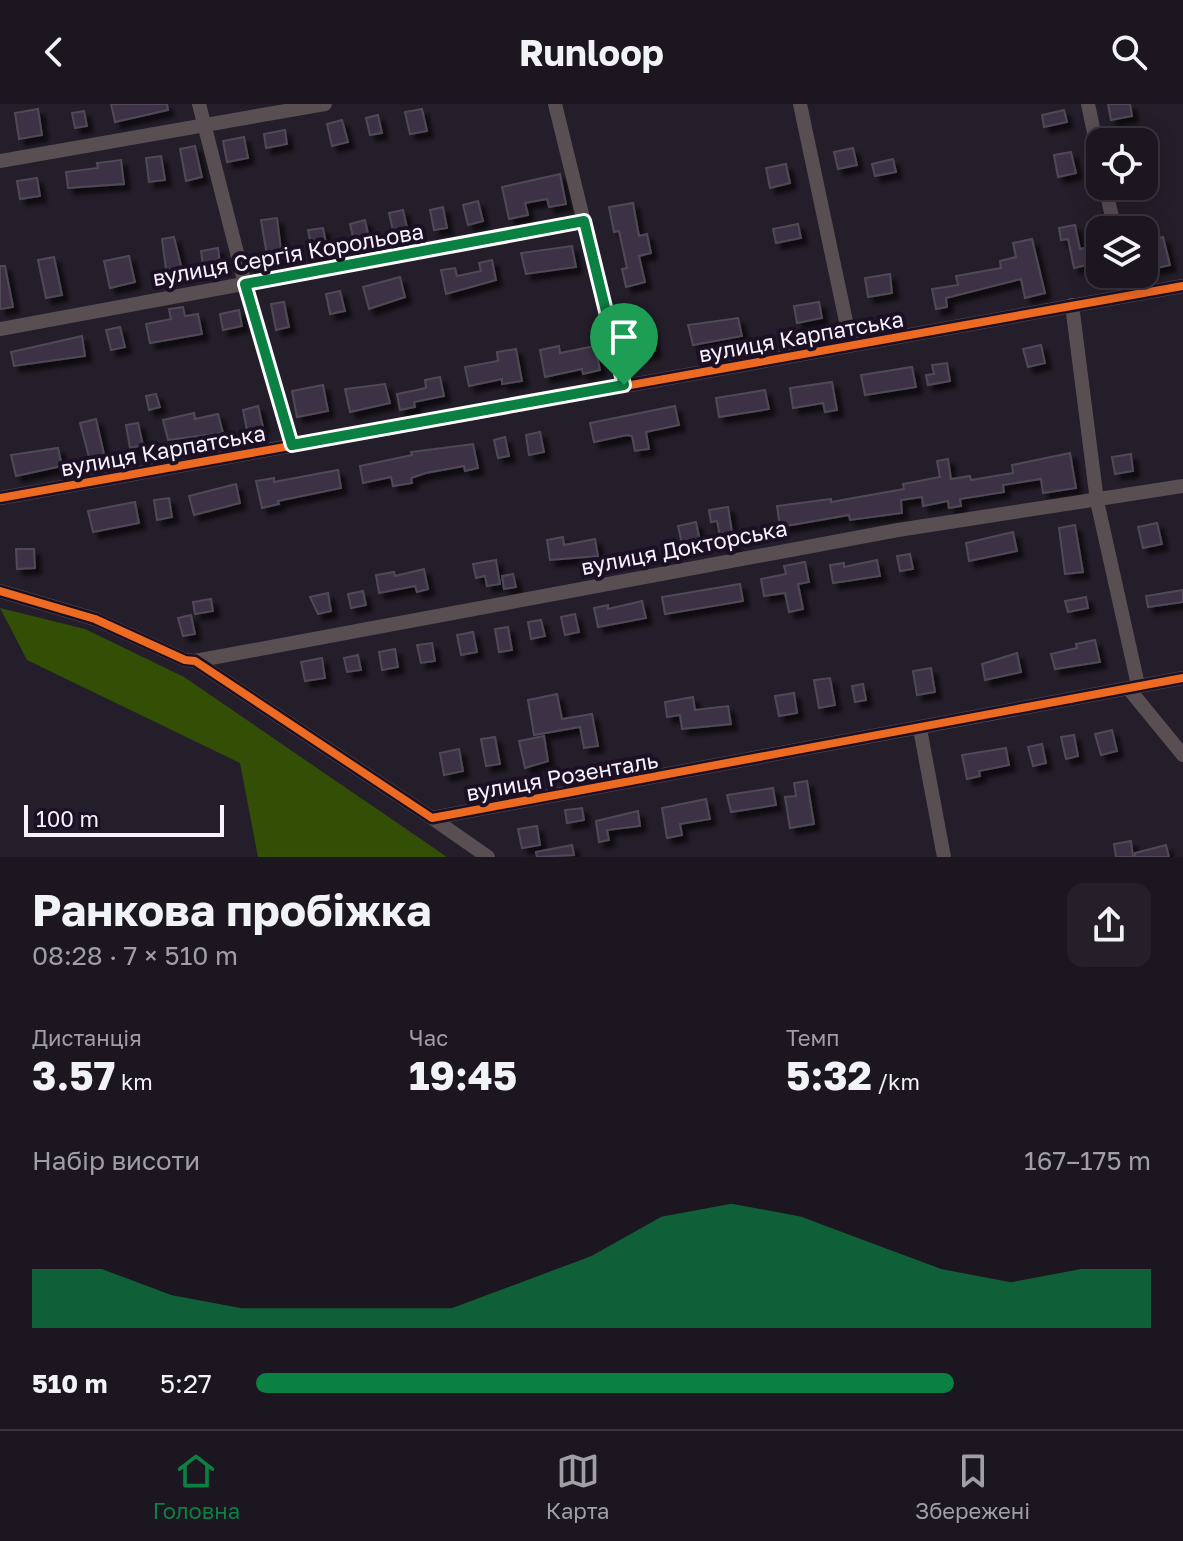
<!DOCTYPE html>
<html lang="uk">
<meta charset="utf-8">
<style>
body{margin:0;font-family:"Golos Text",sans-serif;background:#241f29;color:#f1f3f6;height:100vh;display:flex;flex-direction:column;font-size:30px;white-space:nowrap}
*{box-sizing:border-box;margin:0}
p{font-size:26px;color:#a09fa5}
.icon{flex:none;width:44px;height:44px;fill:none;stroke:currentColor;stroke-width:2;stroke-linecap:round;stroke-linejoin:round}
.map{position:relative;height:753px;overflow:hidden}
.details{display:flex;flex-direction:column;background:#1b1620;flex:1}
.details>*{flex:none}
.buttons{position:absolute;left:1086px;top:24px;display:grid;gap:16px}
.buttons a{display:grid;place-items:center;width:72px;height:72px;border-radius:16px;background:#1b1620;box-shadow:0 4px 20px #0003,0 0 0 2px #39353e;font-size:40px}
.scale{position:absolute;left:24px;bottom:20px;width:200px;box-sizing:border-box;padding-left:8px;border:4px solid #f8f2fe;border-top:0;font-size:22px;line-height:28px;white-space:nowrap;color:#f8f2fe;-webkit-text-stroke:6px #1c1025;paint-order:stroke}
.pin{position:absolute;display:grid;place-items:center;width:68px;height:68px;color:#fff;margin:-82px -34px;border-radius:50% 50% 50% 0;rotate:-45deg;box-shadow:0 0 8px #0007}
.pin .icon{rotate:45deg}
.round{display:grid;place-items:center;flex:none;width:84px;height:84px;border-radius:16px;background:#241f29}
.summary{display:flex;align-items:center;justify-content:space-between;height:136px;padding:0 32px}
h1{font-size:44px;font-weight:700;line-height:60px}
.figures{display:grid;grid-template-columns:repeat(3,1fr);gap:12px;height:136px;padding:8px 32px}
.figures div{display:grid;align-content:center}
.figures b{font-size:40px;font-weight:700}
.figures small{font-size:22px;font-weight:400}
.figures p{font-size:22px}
.chart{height:224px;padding:16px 32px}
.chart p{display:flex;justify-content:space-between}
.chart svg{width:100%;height:144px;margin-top:8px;fill:#0b8043;opacity:.7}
ul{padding:0 32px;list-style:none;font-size:26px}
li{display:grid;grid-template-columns:128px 96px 1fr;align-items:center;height:60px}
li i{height:20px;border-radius:10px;background:#0b8043}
header{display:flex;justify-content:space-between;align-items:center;height:104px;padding:0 32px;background:#1b1620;font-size:36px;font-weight:700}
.menu{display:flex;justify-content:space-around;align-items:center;height:112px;border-top:2px solid #39353e;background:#1b1620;font-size:22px;color:#a09fa5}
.menu a{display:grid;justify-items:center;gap:4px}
.menu .on{color:#0b8043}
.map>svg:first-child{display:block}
.forest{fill:#334f06}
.building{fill:#3d3345;stroke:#4f4a55;stroke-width:2;filter:url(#shadow)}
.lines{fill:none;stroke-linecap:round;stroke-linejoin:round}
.street{stroke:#594e52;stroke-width:14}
.cycleway-casing{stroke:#1c1025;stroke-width:13}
.cycleway{stroke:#ed6a23;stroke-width:8}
.route-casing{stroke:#fff;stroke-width:16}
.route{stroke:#0b8043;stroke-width:10}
.labels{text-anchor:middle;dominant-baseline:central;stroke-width:8;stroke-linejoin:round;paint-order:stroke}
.street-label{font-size:22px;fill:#f8f2fe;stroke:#1c1025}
</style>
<header><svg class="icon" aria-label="back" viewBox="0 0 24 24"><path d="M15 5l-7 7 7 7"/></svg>Runloop<svg class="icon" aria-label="search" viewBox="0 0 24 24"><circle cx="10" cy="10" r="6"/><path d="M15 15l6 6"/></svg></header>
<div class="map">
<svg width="1183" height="753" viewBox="0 0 1183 753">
<defs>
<filter id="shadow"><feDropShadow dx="6" dy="6" stdDeviation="2" flood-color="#0009"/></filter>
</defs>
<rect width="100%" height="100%" fill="#241e2a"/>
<path class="forest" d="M0,504L85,525L184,573L447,753H258L240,659L27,556Z"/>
<path class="building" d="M111,0H167L168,6L115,18Z
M1108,0H1130L1132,12L1111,16Z
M38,5L42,31L19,35L15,9Z
M422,5L427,27L410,30L405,8Z
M1064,6L1067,18L1044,23L1042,11Z
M84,7L87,22L75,24L72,9Z
M378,11L382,29L370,31L366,14Z
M342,16L348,38L332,42L327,20Z
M285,26L287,40L266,44L264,30Z
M244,33L248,54L227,58L223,37Z
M195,42L202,73L186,77L180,45Z
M853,44L857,61L838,65L834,48Z
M1071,48L1076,69L1058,73L1054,51Z
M161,52L165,76L149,78L146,54Z
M893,55L896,68L875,72L872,60Z
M121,56L124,80L68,84L66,68L98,64L97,59Z
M786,60L790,79L770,84L766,64Z
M560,70L566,100L549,103L547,95L525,99L528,111L509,115L502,83Z
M37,74L40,92L20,95L17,77Z
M478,97L483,117L468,121L463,101Z
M633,99L639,132L647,130L651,149L639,152L645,178L626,183L622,165L627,164L619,127L614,128L609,103Z
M443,103L447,124L434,126L430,106Z
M403,106L408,128L394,131L389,109Z
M277,114L282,154L268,157L261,116Z
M365,116L370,138L355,142L350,120Z
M798,120L801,134L776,139L773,125Z
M1075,121L1080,145L1089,143L1092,160L1074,164L1068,135L1061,136L1059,124Z
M323,124L328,149L313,151L308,126Z
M174,133L183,170L167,173L162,135Z
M1163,133L1170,161L1144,167V138Z
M1032,135L1045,189L1025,194L1021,175L946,194L947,203L936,205L932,185L958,181L956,172L1001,164L1000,157L1016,153L1013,139Z
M572,142L576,163L526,170L521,149Z
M218,144L220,160L203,162L201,147Z
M129,152L135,178L110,184L104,157Z
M54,153L62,191L46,194L38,156Z
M492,156L496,176L446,190L441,166L455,164L457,172L481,167L479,159Z
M0,162H5L13,203L0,205Z
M890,170L892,189L868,193L865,174Z
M400,173L405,193L369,205L363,183Z
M340,187L345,207L330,210L326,190Z
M284,198L289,223L276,226L271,200Z
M819,198L822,214L797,219L794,202Z
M183,203L185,212L198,210L202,230L150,239L146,220L171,215L169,205Z
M239,206L242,222L223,226L220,210Z
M738,214L742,232L693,241L688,221Z
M120,223L125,243L111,246L106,226Z
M651,225L655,247L642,250L637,228Z
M82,232L85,252L14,262L11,248Z
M1041,241L1045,259L1028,263L1023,245Z
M559,242L560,249L595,242L600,266L583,270L582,265L545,273L540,246Z
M516,245L522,277L502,280V275L469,282L465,263L498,257L497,248Z
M947,259L950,277L928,281L926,271L934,270L932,261Z
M912,263L916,283L865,291L861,271Z
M440,273L444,292L414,298L415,303L400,306L397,290L426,284L425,276Z
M832,278L837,306L825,308L823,299L793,304L790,284Z
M385,280L390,299L350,308L345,285Z
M323,281L328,307L297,313L292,287Z
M765,286L769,305L719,313L716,294Z
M156,290L160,303L149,306L146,292Z
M258,302L263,323L247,326L243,306Z
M675,302L679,321L646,328L649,345L635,347L632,332L627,331L594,338L590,319Z
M194,309L195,315L218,310L223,329L168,336L163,316Z
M96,315L104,350L89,353L80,319Z
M138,319L143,341L130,344L126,321Z
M540,328L544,348L529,351L526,331Z
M505,333L509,352L498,354L494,336Z
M473,340L478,364L465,367L464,362L426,369L411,374L412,379L393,382L391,373L363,379L360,362L412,351L411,348Z
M58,344L62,362L16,372L11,351Z
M1070,349L1076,384L1043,389L1041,375L1003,381L1004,388L960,395L961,402L949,404L948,397L923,402L922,393L901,396L902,409L850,416L849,411L780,423L777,402L831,395V398L904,385L903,380L940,373L937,357L948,355L951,375L970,372L971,376L1013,369L1012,361Z
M1131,350L1133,367L1115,370L1112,353Z
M338,366L341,384L278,397L279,400L262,404L256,377L274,374V378Z
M236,380L240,399L194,411L189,392Z
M169,394L172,413L157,416L154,396Z
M135,398L139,419L93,428L88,407Z
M728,403L734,441L722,443L717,417L711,418L709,406Z
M696,418L700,437L682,440L678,422Z
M1157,419L1162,440L1143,444L1138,423Z
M1075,421L1083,468L1065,470L1059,424Z
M1013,428L1017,447L969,457L966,439Z
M563,433L564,441L595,435L598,452L550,456L547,436Z
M16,445H34L35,464L17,465Z
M910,450L913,465L900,467L897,452Z
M496,456L500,480L487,482L485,472L476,474L473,460Z
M877,456L880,472L833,479L830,461L844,459V463Z
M805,458L809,478L798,480L803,505L789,508L785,489L764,492L761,475L786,470L784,462Z
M424,465L428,485L417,488L415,482L379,489L376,471L394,468L395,472Z
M513,470L516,483L504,485L502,472Z
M740,480L743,497L665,510L662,493Z
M1183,486V498L1148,503L1146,492Z
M363,487L366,501L351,504L348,490Z
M328,489L331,507L318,510L310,493Z
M1086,493L1088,504L1068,508L1065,497Z
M211,495L213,507L195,510L193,498Z
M642,497L646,514L598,523L594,504L608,501V505Z
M575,510L579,528L565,531L561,513Z
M191,511L195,530L183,532L178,514Z
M541,516L545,532L531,535L528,518Z
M508,523L512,546L499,548L495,525Z
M473,528L477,548L461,551L457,531Z
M1095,536L1100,558L1055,565L1051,550L1077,544L1076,540Z
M432,539L435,557L421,559L417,541Z
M395,545L398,563L382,566L379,548Z
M1017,549L1021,568L985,576L982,560Z
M358,551L361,566L347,568L344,554Z
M322,554L325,574L305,577L301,558Z
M931,564L935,588L917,591L913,567Z
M830,574L835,601L819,604L814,576Z
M863,580L866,596L855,598L852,582Z
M794,589L797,609L779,612L775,592Z
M557,590L562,615L592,610L598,642L584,644L580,623L534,631L528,596Z
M693,593L695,606L728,602L731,620L682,625L680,611L667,613L665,598Z
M1112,626L1117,647L1101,651L1095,630Z
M1074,631L1078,652L1066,655L1061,633Z
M544,632L548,657L525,664L519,637Z
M495,633L500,660L486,662L481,635Z
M1042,640L1046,659L1033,662L1028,643Z
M1006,644L1009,661L979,667L980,672L967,675L962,651Z
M459,645L463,667L444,671L440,649Z
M807,677L814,720L790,724L785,693L796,692L794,679Z
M773,684L776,701L731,708L727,691Z
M706,695L710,715L680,720L682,731L667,734L662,704Z
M582,704L584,716L567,719L565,706Z
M638,707L640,722L607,726L609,736L599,738L596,717Z
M537,722L540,741L522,744L518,725Z
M1131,737L1133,753H1116L1114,740Z
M572,741L574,751L537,753L536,748Z
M1166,741L1169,753H1135V749Z"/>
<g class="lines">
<path class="street" d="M199,0L245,180L292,341
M555,0L624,281
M800,0L851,241
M1088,0L1100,57
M0,57L325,0
M1105,82L1115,126
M1125,170L1130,189
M1072,201L1097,397L1138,581
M0,225L584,117
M0,394L1183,182
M0,487L95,515L185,556L195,557L432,714L1183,574
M195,557L898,426L1183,382
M1128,584L1183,651
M920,625L944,753
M432,714L488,753"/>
<g class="cycleway-casing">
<path id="cycleway" d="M0,394L1183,182
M0,487L95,515L185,556L195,557L432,714L1183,574"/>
</g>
<use href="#cycleway" class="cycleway"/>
</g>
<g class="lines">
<g class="route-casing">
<path id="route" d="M584,117L624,281L292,341L245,180Z"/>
</g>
<use href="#route" class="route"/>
</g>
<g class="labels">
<g class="street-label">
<text transform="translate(288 150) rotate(-10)">вулиця Сергія Корольова</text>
<text transform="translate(801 232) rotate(-10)">вулиця Карпатська</text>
<text transform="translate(163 346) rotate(-10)">вулиця Карпатська</text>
<text transform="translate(684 443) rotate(-11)">вулиця Докторська</text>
<text transform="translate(562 672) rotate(-10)">вулиця Розенталь</text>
</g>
</g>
</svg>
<div class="buttons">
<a><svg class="icon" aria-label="locate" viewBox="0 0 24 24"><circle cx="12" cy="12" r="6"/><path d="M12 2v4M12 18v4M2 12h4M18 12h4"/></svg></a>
<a><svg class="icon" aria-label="layers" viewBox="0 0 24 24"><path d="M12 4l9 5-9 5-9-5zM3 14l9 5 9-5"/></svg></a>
</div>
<div class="scale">100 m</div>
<div class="pin" style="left:624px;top:281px;background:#1e9e55"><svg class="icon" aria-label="arrive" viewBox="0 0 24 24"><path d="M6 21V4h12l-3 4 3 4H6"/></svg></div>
</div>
<section class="details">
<div class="summary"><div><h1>Ранкова пробіжка</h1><p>08:28 · 7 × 510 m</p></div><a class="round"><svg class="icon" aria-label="share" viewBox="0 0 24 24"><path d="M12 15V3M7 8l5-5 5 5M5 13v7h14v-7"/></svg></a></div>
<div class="figures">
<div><p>Дистанція</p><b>3.57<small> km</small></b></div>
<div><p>Час</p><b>19:45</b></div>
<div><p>Темп</p><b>5:32<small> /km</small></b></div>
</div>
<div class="chart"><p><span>Набір висоти</span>167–175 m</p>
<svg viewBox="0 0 160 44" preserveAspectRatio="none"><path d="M0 44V26L10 26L20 34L30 38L40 38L50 38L60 38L70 30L80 22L90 10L100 6L110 10L120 18L130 26L140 30L150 26L160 26V44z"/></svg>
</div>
<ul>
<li><b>510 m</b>5:27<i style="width:78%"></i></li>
</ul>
</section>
<nav class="menu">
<a class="on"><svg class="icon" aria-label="home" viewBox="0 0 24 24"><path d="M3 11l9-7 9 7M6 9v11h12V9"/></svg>Головна</a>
<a><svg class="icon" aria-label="map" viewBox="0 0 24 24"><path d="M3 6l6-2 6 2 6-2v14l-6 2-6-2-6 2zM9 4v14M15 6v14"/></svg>Карта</a>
<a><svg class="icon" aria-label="saved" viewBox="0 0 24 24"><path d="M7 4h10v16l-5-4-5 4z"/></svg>Збережені</a>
</nav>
